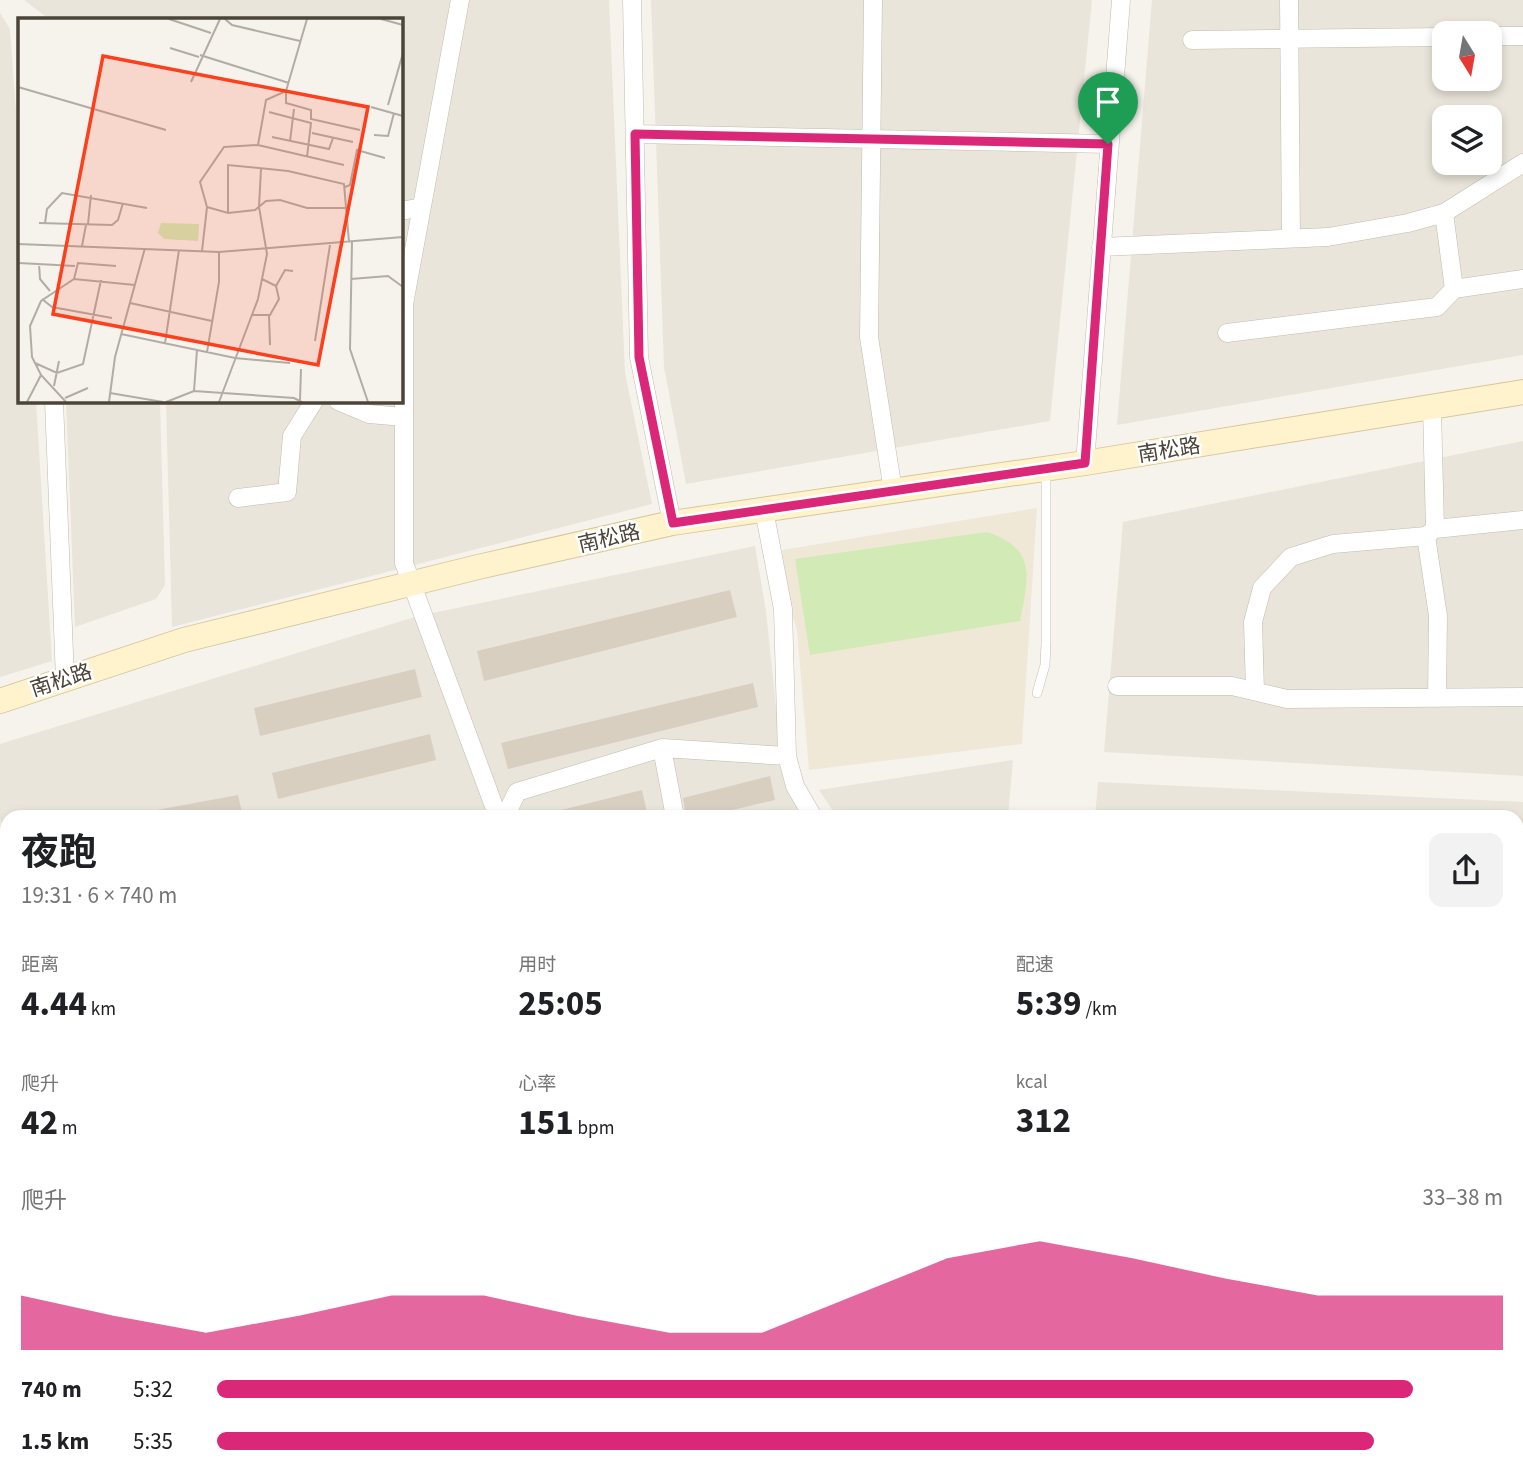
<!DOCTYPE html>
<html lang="zh">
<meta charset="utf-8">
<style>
body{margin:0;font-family:"Source Sans 3","Noto Sans SC",sans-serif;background:#f2f2f2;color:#202124;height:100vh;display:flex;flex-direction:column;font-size:26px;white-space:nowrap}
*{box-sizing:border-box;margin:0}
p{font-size:23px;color:#757577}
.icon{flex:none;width:38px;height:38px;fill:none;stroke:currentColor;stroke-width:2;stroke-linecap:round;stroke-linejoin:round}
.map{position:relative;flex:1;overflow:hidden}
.panel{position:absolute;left:0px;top:810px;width:1524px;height:674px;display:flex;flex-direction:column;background:#fff;border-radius:21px 21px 0 0;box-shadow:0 4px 10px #0003}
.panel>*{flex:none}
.needle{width:46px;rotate:169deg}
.controls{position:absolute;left:1432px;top:21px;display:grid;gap:14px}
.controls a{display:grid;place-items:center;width:70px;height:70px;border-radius:14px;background:#fff;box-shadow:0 4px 10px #0003;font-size:35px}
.pin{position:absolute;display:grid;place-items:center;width:60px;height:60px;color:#fff;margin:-72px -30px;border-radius:50% 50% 50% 0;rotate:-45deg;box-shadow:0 0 7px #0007}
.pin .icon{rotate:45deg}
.round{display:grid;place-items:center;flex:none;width:74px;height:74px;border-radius:14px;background:#f2f2f2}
.summary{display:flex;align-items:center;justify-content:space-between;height:119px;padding:0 21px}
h1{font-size:38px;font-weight:700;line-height:52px}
.figures{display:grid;grid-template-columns:repeat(3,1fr);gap:10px;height:119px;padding:7px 21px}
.figures div{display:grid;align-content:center}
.figures b{font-size:35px;font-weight:700}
.figures small{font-size:19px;font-weight:400}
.figures p{font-size:19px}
.chart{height:196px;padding:14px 21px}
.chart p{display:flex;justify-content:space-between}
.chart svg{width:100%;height:126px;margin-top:7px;fill:#db2777;opacity:.7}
ul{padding:0 21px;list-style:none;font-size:23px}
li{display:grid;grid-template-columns:112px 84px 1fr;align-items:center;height:52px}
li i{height:18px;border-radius:9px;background:#db2777}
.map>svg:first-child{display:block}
.residential{fill:#eae5da;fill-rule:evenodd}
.education{fill:#efe8d6}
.green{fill:#d2eab5}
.building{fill:#d8cfc1}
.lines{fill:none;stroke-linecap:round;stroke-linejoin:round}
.lane-casing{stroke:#c2bbae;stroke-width:10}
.street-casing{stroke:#c2bbae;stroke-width:19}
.secondary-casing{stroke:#d6c79b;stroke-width:26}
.lane{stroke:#fff;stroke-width:9}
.street{stroke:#fff;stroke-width:18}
.secondary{stroke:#fff3cd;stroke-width:24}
.route-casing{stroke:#fff;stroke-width:14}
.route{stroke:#db2777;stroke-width:9}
.labels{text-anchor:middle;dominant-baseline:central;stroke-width:5;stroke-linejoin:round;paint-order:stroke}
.street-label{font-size:21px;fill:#4b4439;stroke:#fff}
.inset-road{fill:none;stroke:#b2ada4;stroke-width:2}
.view{fill:#fc3f1d;fill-opacity:0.15;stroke:#fc3f1d;stroke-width:3.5}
.inset-edge{fill:none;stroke:#4b4439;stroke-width:3.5}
</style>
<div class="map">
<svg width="1523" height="1483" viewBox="0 0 1523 1483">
<rect width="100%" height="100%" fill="#f6f3ec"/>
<path class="residential" d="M24,0H609L625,373L652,504L172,627L166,401H401V19H49Z
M651,0H1092L1050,421L686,484L664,367Z
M1152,0H1523V355L1117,425ZM1444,33H1489V79H1444ZM1444,117H1489V163H1444Z
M0,13L10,29L19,152V401H36L52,661L0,677Z
M66,401H160L165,585L156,599L75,627Z
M1523,441V776L1104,752L1123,522Z
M755,546L766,611L784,783L803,817H7V848L0,818V744L418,616Z
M1013,760L1008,817H837L819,790Z
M1098,782L1523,802V1430L1517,1429V817H1095Z
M7,1035V1325H0V1037Z
M1517,1459H1523V1483H1034L1036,1477H1517Z"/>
<path class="education" d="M1037,508L1022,744L809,770L797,630L786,593L782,550Z"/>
<path class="green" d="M987,532C1038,549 1028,578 1020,621L810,655L795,559Z"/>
<path class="building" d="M730,590L737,617L484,681L477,651Z
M415,669L422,697L260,736L254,708Z
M753,683L758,707L508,769L501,743Z
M430,734L436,760L278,799L272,773Z
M770,776L775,800L703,817H686L683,798Z
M642,790L648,817H550L549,813Z
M238,795L243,817H151V811Z"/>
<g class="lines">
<g class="lane-casing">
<path id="lane" d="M1037,693L1045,665L1046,643V471
M712,1477L757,1483
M637,1483L639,1477"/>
</g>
<g class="street-casing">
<path id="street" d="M460,0L404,304V563L498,817
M632,0L639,357L672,523
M873,0L869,337L893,491
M1289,0L1291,238
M1489,36H1523
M1192,40L1444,37
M635,134L1108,144
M401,211L422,207
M1101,247L1328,237L1408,223L1444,213L1523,163
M1454,289L1523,279
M1227,333L1437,307L1454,289L1444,213
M54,401L65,679
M338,401L369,414L404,417
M1432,407L1435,529
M1085,463L1121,0
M238,498L287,492L292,436L314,401
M764,510L783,609L787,756L795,786L813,817
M1426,536L1438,616L1437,698
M1117,686H1232L1287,699L1523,697
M1255,691L1253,622L1262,588L1291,557L1333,544L1426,536L1435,529L1523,520
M505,817L517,792L662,748
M675,817L662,748L787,756
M0,844L7,870
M0,1101L7,1099
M1517,1178H1523
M0,1230H7
M474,1483L484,1477
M1005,1483V1477"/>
</g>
<g class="secondary-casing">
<path id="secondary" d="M0,701L184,640L478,567L672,523L1085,463L1523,392"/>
</g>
<use href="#lane" class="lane"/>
<use href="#street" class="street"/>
<use href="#secondary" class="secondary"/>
</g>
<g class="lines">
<g class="route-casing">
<path id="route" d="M635,134L1108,144L1085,463L673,523L639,357Z"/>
</g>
<use href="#route" class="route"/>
</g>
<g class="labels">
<g class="street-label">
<text transform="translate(1169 450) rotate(-9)">南松路</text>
<text transform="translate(609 538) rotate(-13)">南松路</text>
<text transform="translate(61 680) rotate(-18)">南松路</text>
</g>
</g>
<g transform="translate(18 18)">
<rect width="385" height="385" fill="#f6f3ec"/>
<path d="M143,205L181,206L180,223L146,221L140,215Z" fill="#d2eab5"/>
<path class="inset-road" d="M151,1L193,15M207,1L214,7L282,23M363,1L385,7M152,30L181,39M182,37L271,65M173,64L202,1M0,69L148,112M268,73V85L293,92V101L342,112M370,87L385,35M353,89L385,98M251,94L293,105L289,139M294,115L335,124M356,117L370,118L376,95M254,119L311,131L315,120M272,123L276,91M240,127L248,82L268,73L289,1M327,169L332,167L339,132L367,140M189,189L210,195V147L270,153L326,166L331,224M210,195L237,192L248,183L262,182L289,190H328M21,205L94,207L100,202L105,185M27,205L29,191L44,175L129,190M70,206L73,177M334,224L332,331L350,384M0,226L201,234L385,219M64,228L68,207M184,233L189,189L182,164L206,129L240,127L326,147M1,245L57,248M21,246L22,261L32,273M56,261L60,245L98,248M333,261L370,258L385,269M258,268L267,252L275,253M24,281L34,289L94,300M112,285L194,303M234,297H252L261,281L258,268L244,261M251,297L252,327M103,316L217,340L272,345M297,323L312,227M147,325L161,232M189,334L201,264V234M17,345L39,355L65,346L83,262M36,368L41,343M176,373L179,332M92,375L145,384M47,380L70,370M282,382L283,351M9,384L23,357M48,384L23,357L14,339L12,308L23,283L56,261L117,267M91,384L97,339L127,230M148,384L176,373L276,380L284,384M201,384L240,281L249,236L241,189L243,151"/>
<path class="view" d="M85,38L350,89L300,347L35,296Z"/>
<rect width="385" height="385" class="inset-edge"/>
</g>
</svg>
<div class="controls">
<a><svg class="needle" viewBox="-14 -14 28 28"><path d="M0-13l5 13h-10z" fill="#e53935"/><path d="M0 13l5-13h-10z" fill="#757577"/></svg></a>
<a><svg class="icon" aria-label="layers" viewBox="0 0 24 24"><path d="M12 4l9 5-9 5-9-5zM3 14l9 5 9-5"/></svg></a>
</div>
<div class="pin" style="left:1108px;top:144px;background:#1e9e55"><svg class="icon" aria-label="arrive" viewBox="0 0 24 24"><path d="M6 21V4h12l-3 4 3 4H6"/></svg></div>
<section class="panel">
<div class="summary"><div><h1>夜跑</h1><p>19:31 · 6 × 740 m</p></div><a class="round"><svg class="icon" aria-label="share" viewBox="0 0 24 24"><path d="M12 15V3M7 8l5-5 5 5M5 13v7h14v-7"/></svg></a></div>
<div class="figures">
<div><p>距离</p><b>4.44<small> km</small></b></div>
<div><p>用时</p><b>25:05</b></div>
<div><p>配速</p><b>5:39<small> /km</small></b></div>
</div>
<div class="figures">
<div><p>爬升</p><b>42<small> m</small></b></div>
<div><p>心率</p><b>151<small> bpm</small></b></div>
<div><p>kcal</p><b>312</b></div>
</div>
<div class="chart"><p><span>爬升</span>33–38 m</p>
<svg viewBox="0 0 160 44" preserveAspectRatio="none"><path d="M0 44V25L10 32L20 38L30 32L40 25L50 25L60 32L70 38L80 38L90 25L100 12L110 6L120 12L130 19L140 25L150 25L160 25V44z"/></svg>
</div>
<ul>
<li><b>740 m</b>5:32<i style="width:93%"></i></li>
<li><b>1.5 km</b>5:35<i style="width:90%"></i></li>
</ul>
</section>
</div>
